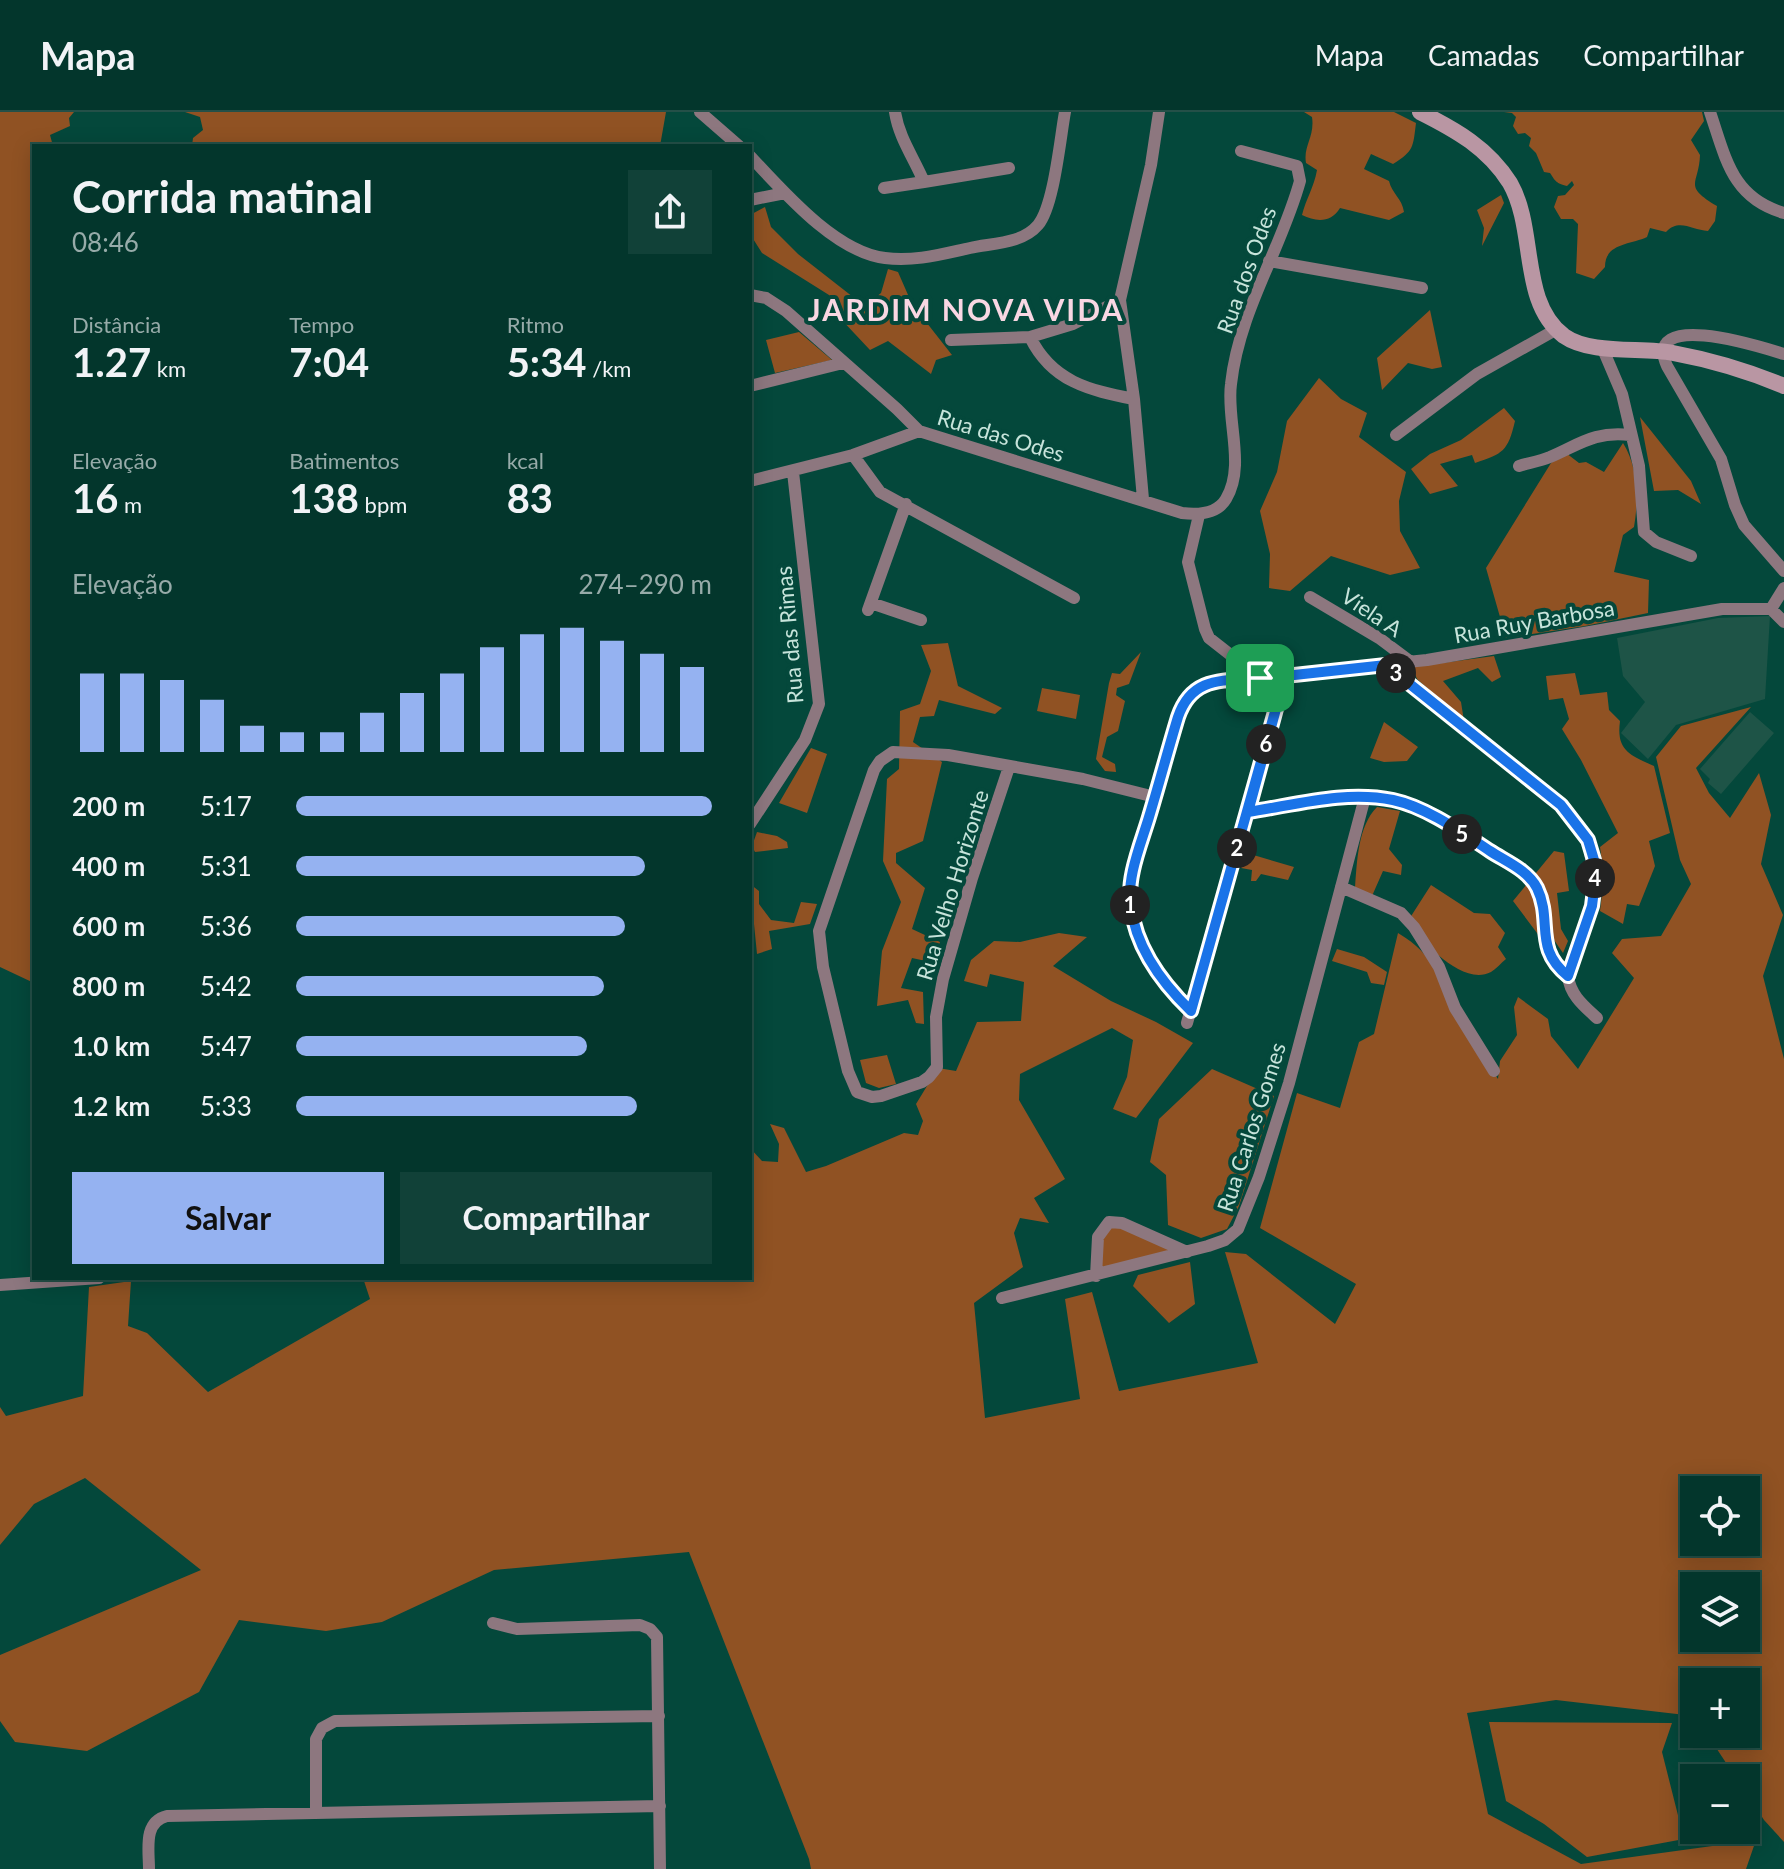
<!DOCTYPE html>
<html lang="pt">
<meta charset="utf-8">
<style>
body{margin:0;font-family:Lato,sans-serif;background:#114138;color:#f1f3f6;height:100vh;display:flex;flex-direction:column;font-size:30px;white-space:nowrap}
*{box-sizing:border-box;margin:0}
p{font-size:26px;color:#97aba9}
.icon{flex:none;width:44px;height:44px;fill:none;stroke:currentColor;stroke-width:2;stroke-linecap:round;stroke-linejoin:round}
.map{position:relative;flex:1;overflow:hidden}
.details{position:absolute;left:32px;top:32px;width:720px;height:1136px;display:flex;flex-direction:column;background:#03362c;border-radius:0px;box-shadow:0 4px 20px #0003,0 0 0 2px #245048}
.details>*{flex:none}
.tools{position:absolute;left:1680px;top:1364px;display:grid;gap:16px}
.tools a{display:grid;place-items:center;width:80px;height:80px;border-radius:0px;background:#03362c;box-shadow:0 4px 20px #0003,0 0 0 2px #245048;font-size:40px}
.pin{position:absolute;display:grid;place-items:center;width:68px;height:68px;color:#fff;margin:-34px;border-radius:16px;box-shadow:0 4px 12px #0006}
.km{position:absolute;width:40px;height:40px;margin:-20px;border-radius:50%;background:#222;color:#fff;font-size:22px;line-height:40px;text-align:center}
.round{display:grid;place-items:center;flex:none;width:84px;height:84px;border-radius:0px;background:#114138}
.overview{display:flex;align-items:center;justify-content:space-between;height:136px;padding:0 40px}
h1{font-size:44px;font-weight:700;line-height:60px}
.stats{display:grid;grid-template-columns:repeat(3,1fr);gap:12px;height:136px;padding:8px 40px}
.stats div{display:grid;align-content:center}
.stats b{font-size:40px;font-weight:700}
.stats small{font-size:22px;font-weight:400}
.stats p{font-size:22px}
.chart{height:224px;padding:16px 40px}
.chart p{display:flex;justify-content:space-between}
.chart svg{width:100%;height:144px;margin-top:8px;stroke:#95b2f1;stroke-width:6}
.action{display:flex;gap:16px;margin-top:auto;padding:16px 40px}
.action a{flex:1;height:92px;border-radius:0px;background:#95b2f1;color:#111;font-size:32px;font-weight:700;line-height:92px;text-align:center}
.action a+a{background:#114138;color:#f1f3f6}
ul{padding:0 40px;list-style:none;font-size:26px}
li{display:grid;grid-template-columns:128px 96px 1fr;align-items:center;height:60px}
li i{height:20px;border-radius:10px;background:#95b2f1}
header{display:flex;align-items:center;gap:48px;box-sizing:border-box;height:112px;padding:0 40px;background:#03362c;border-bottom:2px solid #245048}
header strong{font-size:38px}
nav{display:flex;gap:44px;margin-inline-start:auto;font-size:28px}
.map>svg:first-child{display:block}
.built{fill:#1e5447}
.green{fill:#905223;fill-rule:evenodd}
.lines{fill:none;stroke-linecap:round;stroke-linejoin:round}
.street{stroke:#8d777f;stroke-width:12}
.secondary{stroke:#b996a3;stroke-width:16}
.route-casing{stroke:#fff;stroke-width:16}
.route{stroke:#1a73e8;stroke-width:10}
.labels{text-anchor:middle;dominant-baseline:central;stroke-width:8;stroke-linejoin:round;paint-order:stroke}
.street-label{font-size:22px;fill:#c7e4db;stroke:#04483b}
.district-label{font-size:30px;font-weight:bold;letter-spacing:2px;fill:#f9d7e3;stroke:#04483b}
</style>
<header>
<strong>Mapa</strong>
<nav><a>Mapa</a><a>Camadas</a><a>Compartilhar</a></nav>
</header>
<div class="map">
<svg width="1784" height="1757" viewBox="0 0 1784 1757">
<rect width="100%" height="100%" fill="#04483b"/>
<path class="built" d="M1770,504L1765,587L1676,613L1648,647L1621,621L1645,590L1623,564L1617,526L1718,506Z
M1750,600L1774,621L1721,682L1708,671L1710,667L1700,657Z"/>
<path class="green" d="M0,0H74L69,6L70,14L50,23L53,34H34V871L0,855Z
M185,0H666L660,34H192L193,26L203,18L200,5Z
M1304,0H1394L1416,11C1413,35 1414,39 1393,52L1371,42L1364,57L1389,69C1392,82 1402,86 1404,100L1389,108L1340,96C1331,111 1316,110 1302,103C1306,87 1314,75 1317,58L1306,51C1303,34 1315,25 1312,5Z
M1504,0H1702L1704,9L1691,28L1700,43C1699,73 1682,73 1717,94L1715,109L1708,119C1692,118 1679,106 1666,120L1650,116L1647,125C1630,133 1605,131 1605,155L1594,167L1576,161L1578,112L1573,107H1561L1554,95L1558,84L1565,83L1574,73L1572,69L1567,74C1556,71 1556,70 1550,61L1544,60L1536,41L1529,34L1531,26L1525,21L1518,22L1513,14L1516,5L1512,1Z
M1501,83L1504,91L1482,134L1484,116L1477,98Z
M765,95L771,115L798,142L853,185L871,189L881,181L888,157L898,160L912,192L952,243L936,248L931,262L888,229L870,238L839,205L829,183L762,141L750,122V103Z
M1430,198L1442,255L1432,257L1408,251L1382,278L1377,246Z
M799,220L832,248L775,261L766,228Z
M1319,266L1341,287L1367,301L1359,325L1406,360L1399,389L1400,419L1420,456L1390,463L1331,444L1290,479L1269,476L1270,442L1260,399L1277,360L1287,309Z
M1504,296L1515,309C1508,339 1503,342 1475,351L1472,343L1440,352L1458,374L1430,382L1411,357L1430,342L1461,328Z
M1640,305L1691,369L1701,392L1678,378L1654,379Z
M1623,331C1638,355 1639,387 1634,415L1623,423L1614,460L1649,468L1648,501L1585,514L1506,526L1486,456L1551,351L1566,341L1579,351L1586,350L1604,360Z
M948,531L958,574L1002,596L995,602L939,588L934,604L920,605L913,630L942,650L923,729L896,741V751L925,776L912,817L940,830L935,851L912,846L901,876L923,880L924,912L916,911L908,888L877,894L882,839L901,790L883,749L887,667L899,657L900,599L920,592L931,559L921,533Z
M1141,540L1129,572L1117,576L1116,583L1125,589L1118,619L1107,625L1102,645L1115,652L1116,660L1105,659L1096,647L1109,571L1112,561L1120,562Z
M1494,544L1501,565L1492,570L1478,556L1443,569L1461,590L1464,609L1417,567L1412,555Z
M1575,561L1580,583L1607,580L1609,598L1620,609C1616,639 1630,643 1654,654L1670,721L1649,729L1655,754L1639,794L1627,792L1623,812L1600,799L1604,765L1600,735L1618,721L1581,648L1562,617L1569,607L1563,586L1549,588L1546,564Z
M1042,576L1080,583L1076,607L1037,599Z
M1751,595L1696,656L1709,681L1730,706L1759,661L1771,703L1761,752L1783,803L1763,864L1784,947V1730L1764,1708L1746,1680V1666H1736L1707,1622H1746V1570H1694V1604L1556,1588L1467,1601L1488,1702L1581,1752L1756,1728L1746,1757H811L809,1747L689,1440L494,1458L382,1510L326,1519L239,1508L199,1580L87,1639L15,1630L0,1609V1543L201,1458L85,1366L34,1392L0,1433V1295L6,1304L83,1284L89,1175L131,1169L128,1214L147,1221L208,1280L370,1187L363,1166H750V1036L762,1049L778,1050L779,1032L770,1012L784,1016L806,1060L826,1054L904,1021L918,1023L923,1009L916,992L938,956L956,959L977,910L1021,909L1024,870L990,862L987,875L964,869L971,848L994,829L1020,830L1059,821L1087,825L1053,854L1111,889L1156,910L1193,931L1136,1006L1113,997L1127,965L1133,928L1112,916L1020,962L1019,988L1065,1067L1034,1086L1049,1111L1020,1106L1014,1121L1023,1155L974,1191L985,1306L1080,1287L1065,1187L1092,1180L1119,1279L1258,1251L1225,1140L1246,1142L1335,1212L1356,1172L1260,1116L1297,981L1340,996L1359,930L1374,922L1398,821C1438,845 1435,865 1456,902C1469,924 1484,945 1498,967L1500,949L1517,923L1514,895L1518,885L1548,907L1551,924L1578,957L1634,866L1612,841L1622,827L1661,824L1691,772L1680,748L1656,645L1681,614ZM1694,1378H1746V1430H1694ZM1694,1474H1746V1526H1694Z
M1384,610L1418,635L1407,649L1384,650L1370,646Z
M811,636L827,642L807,701L779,691Z
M1377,695L1400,699L1389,737L1402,753L1401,763L1383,759L1372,784L1355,776C1357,749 1358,714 1377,695Z
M757,720L777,724L787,730L788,736L755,740L752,734Z
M1554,739L1564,741L1569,779L1557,781L1561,817L1568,829L1563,841L1554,828L1540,825L1513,789Z
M1250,742L1294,755L1288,768L1261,762L1256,769H1251L1252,758L1241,756Z
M750,772L759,779V792L771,808L794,811L801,790L817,792L810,812L769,819L772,837L757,842Z
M1431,773L1474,801L1490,802L1505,821L1498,835L1506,847C1501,851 1496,857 1491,860C1462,875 1424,829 1406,812Z
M1337,837L1364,845L1387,860L1384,873L1371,871L1367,860L1332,849Z
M887,943L896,972L879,976L866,971L860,948Z
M1212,957L1274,984L1239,1094L1227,1117L1201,1126L1168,1113L1166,1063L1150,1050L1159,1007Z
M1109,1110L1187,1140L1096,1164V1134Z
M1190,1150L1195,1192L1169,1211L1133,1174L1138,1163Z
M1489,1610L1672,1611L1662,1640L1684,1727L1587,1745L1544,1712L1506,1689Z"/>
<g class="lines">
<path class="street" d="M700,0L739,34
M895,0C899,26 914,46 924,70L1009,56
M1710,0C1726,47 1732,86 1784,101
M750,44C783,79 835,140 885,146C914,150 942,142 970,136C992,131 1022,132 1038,113C1054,94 1060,27 1065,0
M884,76L924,70
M750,88L785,81
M1269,149L1422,176
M750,183L766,186L786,199L897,297L919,319L1182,401C1198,403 1217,402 1226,387C1246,354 1226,308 1231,272C1239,199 1281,138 1300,69L1297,54L1241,39
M1030,225C1052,270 1089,278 1134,287
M951,228L1030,225L1073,212L1120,188
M1602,235L1622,282L1639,354L1644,420L1656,430L1691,444
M1784,242C1764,236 1642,196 1667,254L1721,347L1735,393L1744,413L1784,459
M750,274L843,251
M1396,323L1477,262L1557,217
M853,343L880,380L1074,486
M1519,354C1529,351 1540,349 1550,345C1580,332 1595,319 1630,323
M750,369L853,343L919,319
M1143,387L1134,287L1120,188L1151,53L1159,0
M1199,403L1188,450L1205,517L1209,526L1260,566
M1310,485L1379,526L1411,550
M871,491L921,508
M1771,497L1784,476
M868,498L906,392
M1386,553L1561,693L1588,728L1595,770L1592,794L1568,864
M1009,655L972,766L943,867L936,905L937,955L929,965L922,970L881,984L872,985L857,980L848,959L823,855L819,819L874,658L880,649L893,640L948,643L1083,667L1155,685
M1248,700C1295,693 1345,678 1392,688C1423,694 1463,721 1489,739C1505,749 1528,758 1537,776C1553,808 1534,838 1568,864
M750,712L805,628L819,592L793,360
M1341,775L1401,801L1414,815L1439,855L1455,896L1494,959
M1568,864C1570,883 1584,894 1597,906
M1191,899C1162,871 1136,836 1131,795C1127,766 1141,732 1149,705C1159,672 1168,638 1178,605C1186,582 1198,573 1222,569L1427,548L1722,497H1771L1784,510
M1187,911L1285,564
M1096,1164L1098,1125L1109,1110L1122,1111L1187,1140
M0,1173L99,1166
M1002,1186L1208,1134L1225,1128L1238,1117L1259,1065L1289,971L1365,685
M493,1511L517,1517L640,1513L650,1517L657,1525L660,1757
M316,1701V1627L322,1616L335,1609L659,1604
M149,1757C149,1737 143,1710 167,1704L660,1694"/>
<path class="secondary" d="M1420,0C1456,18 1488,36 1510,71C1537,118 1519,190 1564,224C1591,243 1641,235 1673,241C1711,248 1748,259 1784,274"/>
</g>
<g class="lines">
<g class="route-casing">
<path id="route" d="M1260,566C1223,569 1192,564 1178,605C1168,638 1159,672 1149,705C1141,732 1126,766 1131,795C1136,836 1162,871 1191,899L1285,564L1386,553L1561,693L1588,728L1594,748L1595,770L1592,794L1568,864C1533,836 1553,809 1537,776C1528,758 1505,749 1490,739C1461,720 1426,695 1393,688C1345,678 1295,693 1248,700L1285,564L1260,566"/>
</g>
<use href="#route" class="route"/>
</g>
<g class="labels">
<g class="street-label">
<text transform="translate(1246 158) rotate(-70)">Rua dos Odes</text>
<text transform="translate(1001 323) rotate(17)">Rua das Odes</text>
<text transform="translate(1372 500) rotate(34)">Viela A</text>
<text transform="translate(1534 509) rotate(-10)">Rua Ruy Barbosa</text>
<text transform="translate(789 523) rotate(-95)">Rua das Rimas</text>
<text transform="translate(952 773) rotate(-73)">Rua Velho Horizonte</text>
<text transform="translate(1251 1015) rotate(-72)">Rua Carlos Gomes</text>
</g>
<g class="district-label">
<text x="966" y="197">JARDIM NOVA VIDA</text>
</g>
</g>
</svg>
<div class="tools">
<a><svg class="icon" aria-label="locate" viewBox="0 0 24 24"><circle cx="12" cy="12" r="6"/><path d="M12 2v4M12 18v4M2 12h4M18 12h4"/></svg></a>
<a><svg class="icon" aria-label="layers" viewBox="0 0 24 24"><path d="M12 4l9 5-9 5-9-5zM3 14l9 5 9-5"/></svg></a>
<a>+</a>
<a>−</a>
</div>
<div class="pin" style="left:1260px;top:566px;background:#1e9e55"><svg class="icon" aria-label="arrive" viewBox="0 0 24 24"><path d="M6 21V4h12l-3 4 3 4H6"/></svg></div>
<b class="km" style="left:1130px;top:793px">1</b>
<b class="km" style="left:1237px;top:736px">2</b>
<b class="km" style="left:1396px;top:561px">3</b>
<b class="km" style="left:1595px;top:766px">4</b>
<b class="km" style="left:1462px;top:722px">5</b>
<b class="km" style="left:1266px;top:632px">6</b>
<section class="details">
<div class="overview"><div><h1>Corrida matinal</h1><p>08:46</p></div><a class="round"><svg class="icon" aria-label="share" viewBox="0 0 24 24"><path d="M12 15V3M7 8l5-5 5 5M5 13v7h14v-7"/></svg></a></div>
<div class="stats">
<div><p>Distância</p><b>1.27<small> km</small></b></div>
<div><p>Tempo</p><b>7:04</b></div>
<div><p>Ritmo</p><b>5:34<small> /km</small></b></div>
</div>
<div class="stats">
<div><p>Elevação</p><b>16<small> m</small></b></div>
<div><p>Batimentos</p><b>138<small> bpm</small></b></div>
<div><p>kcal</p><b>83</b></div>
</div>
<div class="chart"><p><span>Elevação</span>274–290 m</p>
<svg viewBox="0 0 160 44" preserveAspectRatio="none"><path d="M5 44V20M15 44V20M25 44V22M35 44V28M45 44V36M55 44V38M65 44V38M75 44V32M85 44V26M95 44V20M105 44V12M115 44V8M125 44V6M135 44V10M145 44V14M155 44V18"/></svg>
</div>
<ul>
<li><b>200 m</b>5:17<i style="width:100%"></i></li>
<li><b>400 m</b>5:31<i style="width:84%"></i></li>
<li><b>600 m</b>5:36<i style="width:79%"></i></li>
<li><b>800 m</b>5:42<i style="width:74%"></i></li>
<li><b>1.0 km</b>5:47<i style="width:70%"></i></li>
<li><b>1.2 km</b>5:33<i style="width:82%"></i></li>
</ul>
<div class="action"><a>Salvar</a><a>Compartilhar</a></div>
</section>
</div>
